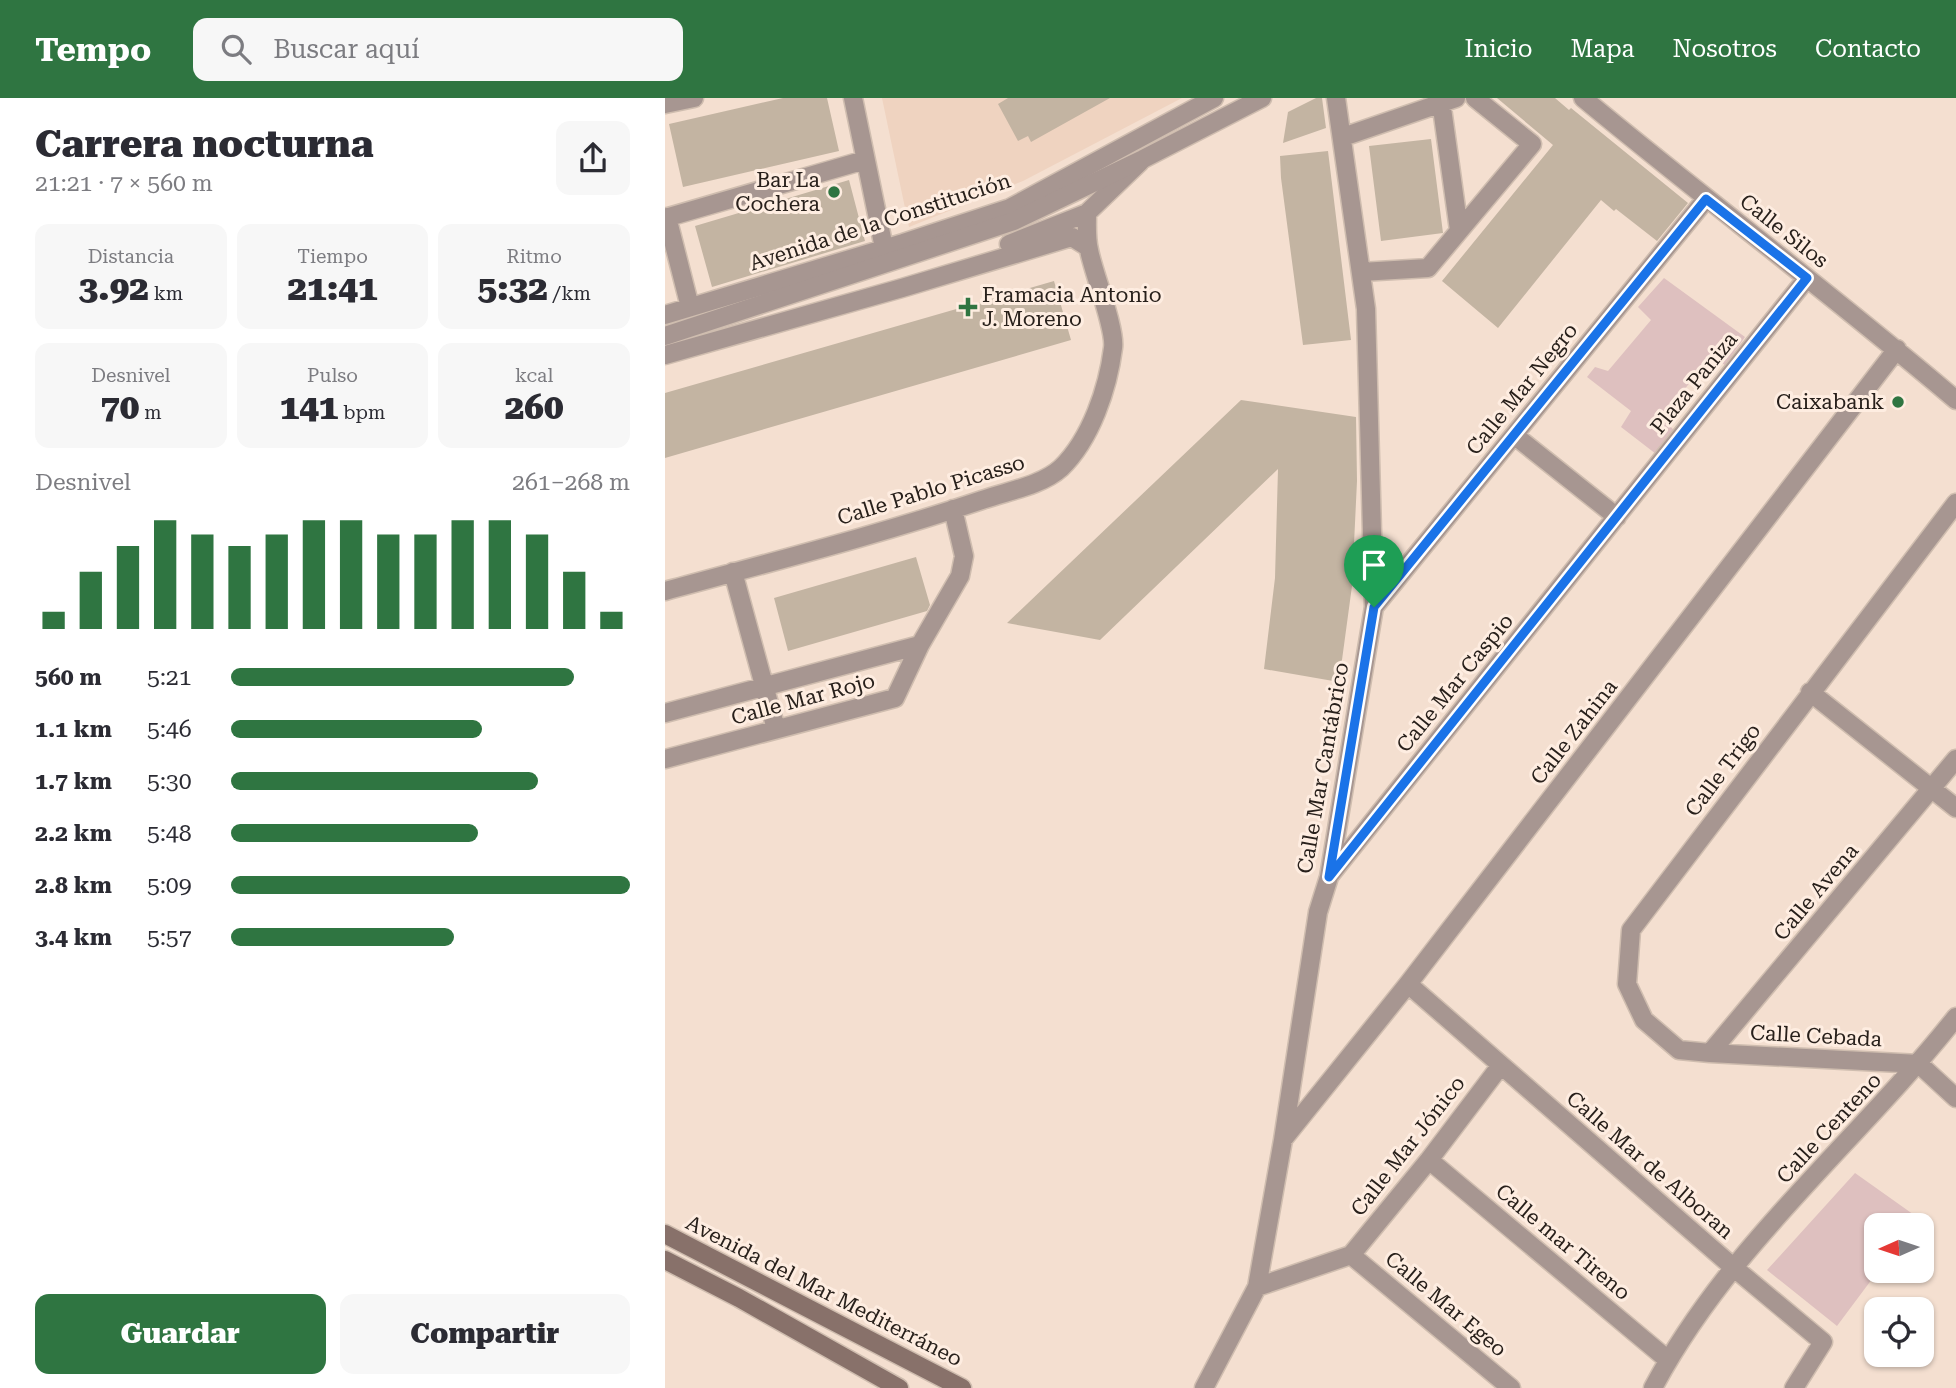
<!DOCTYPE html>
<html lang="es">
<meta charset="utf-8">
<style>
body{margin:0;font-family:"Roboto Serif",serif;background:#f7f7f7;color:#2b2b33;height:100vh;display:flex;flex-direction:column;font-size:26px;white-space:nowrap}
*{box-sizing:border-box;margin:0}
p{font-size:23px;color:#7c7c81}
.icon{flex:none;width:38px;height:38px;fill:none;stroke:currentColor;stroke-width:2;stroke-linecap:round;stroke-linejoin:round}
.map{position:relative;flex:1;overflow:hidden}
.details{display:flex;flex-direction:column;background:#fff;width:665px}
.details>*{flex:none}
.needle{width:46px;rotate:267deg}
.controls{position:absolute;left:1199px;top:1115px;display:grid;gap:14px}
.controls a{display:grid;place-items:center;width:70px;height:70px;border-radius:14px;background:#fff;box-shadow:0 2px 5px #0004;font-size:35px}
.pin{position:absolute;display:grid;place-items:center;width:60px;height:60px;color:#fff;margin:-72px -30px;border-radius:50% 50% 50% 0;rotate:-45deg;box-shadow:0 0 7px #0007}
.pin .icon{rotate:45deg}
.round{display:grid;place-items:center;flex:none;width:74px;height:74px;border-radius:14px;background:#f7f7f7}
.overview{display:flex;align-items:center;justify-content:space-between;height:119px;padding:0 35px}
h1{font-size:38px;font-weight:800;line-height:52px}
.metrics{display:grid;grid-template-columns:repeat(3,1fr);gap:10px;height:119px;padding:7px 35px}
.metrics div{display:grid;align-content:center;border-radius:14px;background:#f7f7f7;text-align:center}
.metrics b{font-size:35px;font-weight:800}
.metrics small{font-size:19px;font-weight:400}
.metrics p{font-size:19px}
.chart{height:196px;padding:14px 35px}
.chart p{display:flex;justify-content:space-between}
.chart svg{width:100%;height:126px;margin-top:7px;stroke:#2f7541;stroke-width:6}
.primary-button{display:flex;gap:14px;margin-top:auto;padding:14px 35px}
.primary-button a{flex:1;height:80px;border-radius:14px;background:#2f7541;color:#fff;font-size:28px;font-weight:800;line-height:80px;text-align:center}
.primary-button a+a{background:#f7f7f7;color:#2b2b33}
ul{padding:0 35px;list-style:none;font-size:23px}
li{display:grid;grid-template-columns:112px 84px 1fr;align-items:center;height:52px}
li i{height:18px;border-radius:9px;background:#2f7541}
header{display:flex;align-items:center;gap:42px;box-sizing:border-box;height:98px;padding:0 35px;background:#2f7541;color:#fff}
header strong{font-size:33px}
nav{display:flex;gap:38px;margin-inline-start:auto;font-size:24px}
.search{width:490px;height:63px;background:#f7f7f7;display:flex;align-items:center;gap:18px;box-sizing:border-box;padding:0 24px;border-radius:14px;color:#7c7c81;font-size:26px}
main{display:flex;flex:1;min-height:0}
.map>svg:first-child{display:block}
.built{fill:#efd3c0}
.green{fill:#dec0bf}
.building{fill:#c3b4a2}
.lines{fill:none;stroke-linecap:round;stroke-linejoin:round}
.minor-casing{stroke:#cfbdaf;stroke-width:21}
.tertiary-casing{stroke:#cfbdaf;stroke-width:21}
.secondary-casing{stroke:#cfbdaf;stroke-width:21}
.minor{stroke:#a79691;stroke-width:18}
.tertiary{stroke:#a79691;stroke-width:18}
.secondary{stroke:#88716a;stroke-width:18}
.route-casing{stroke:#fff;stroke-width:14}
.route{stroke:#1a73e8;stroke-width:9}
.poi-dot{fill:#2f7541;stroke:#feede1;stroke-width:2.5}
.labels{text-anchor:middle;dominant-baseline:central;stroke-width:6;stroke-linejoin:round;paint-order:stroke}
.poi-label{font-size:21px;fill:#28201b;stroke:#feede1;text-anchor:end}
.street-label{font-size:21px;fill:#28201b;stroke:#feede1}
</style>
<header>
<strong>Tempo</strong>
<div class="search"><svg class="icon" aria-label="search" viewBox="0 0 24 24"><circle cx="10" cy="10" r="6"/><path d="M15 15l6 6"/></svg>Buscar aquí</div>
<nav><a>Inicio</a><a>Mapa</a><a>Nosotros</a><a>Contacto</a></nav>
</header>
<main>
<section class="details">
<div class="overview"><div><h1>Carrera nocturna</h1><p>21:21 · 7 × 560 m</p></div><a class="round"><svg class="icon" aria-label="share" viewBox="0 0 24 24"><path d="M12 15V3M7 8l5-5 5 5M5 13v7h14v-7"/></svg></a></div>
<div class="metrics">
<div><p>Distancia</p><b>3.92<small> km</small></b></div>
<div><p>Tiempo</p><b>21:41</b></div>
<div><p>Ritmo</p><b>5:32<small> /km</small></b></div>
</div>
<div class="metrics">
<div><p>Desnivel</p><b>70<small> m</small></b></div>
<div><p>Pulso</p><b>141<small> bpm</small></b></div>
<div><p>kcal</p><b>260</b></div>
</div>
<div class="chart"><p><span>Desnivel</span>261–268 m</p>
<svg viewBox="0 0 160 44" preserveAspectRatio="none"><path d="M5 44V38M15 44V24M25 44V15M35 44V6M45 44V11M55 44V15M65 44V11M75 44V6M85 44V6M95 44V11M105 44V11M115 44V6M125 44V6M135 44V11M145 44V24M155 44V38"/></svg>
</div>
<ul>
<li><b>560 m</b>5:21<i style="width:86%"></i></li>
<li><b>1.1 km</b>5:46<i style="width:63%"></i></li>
<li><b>1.7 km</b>5:30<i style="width:77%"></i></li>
<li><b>2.2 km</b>5:48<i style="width:62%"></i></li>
<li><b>2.8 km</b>5:09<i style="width:100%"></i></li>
<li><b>3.4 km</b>5:57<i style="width:56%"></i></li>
</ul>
<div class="primary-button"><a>Guardar</a><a>Compartir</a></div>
</section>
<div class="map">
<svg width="1291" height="1290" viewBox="0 0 1291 1290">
<rect width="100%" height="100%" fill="#f4dfd0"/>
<path class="built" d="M217,0H517L358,83L244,129Z"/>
<path class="green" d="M999,180L1080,239L1060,267L1045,258L997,321L1009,332L991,356L956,329L966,313L922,279L930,269L943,273L986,222L973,209Z
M1190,1075L1252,1119L1246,1127H1211L1213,1173L1172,1228L1102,1172Z"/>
<path class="building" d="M118,0H162L174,53L18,89L4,26Z
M343,0H445L366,44L363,38L353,43L333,6Z
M651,0H657L661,30L618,45L623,14Z
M832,0H890L904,12L906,10L1023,105L992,143L951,111L949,113L936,102L833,230L777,183L888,47Z
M766,41L778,135L716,143L704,48Z
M663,53L686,242L638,247L616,80L615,58Z
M184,82L200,143L47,189L30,128Z
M389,183L406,242L0,360V295Z
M576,302L691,319L692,383L687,488L674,584L599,571L610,480L613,371L435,542L342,525Z
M251,459L265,507L262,513L123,553L109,500Z"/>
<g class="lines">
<g class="minor-casing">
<path id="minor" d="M188,0L219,150
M918,0C1041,102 1169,198 1291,302
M776,3L794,132
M0,6L29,0
M678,39L791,0
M2,119L25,209
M0,120L200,62
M344,146L422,115L475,64
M696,174L763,170L867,46L810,0
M0,217L238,145L345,110L549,0
M0,257L237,190L407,139L423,149
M849,337L952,419
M1291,405L966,832L962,886L979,922L1014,952L1045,955L1254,966L1291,1000
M68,474L111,631
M0,493C106,464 213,437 317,402C342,393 376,388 396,370C426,341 443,290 448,250C451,231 428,174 424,152C421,140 422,127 422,115
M709,509L1041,101
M1145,594L1291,710
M0,615L255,547
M0,661L230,600L255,547L295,478L299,458L288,411
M666,776L1142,180
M743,886L1068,1169L1158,1244L1129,1290
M1045,955L1291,661
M620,1039L743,886L1232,251
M764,1062L1003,1262
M686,1157L764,1062L836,967
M686,1157L846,1290
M592,1189L686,1157
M539,1290L592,1189L618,1042L653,814L664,779L709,509L701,211L671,0
M988,1290C1063,1148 1192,1044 1291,919"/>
</g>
<g class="tertiary-casing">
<path id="tertiary" d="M0,238L349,123L478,61L597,0"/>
</g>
<g class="secondary-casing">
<path id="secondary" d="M0,1136L297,1290
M0,1162L74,1200L234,1290"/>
</g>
<use href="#minor" class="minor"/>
<use href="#tertiary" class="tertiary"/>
<use href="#secondary" class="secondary"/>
</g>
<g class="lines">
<g class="route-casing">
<path id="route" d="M1041,101L1142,180L664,779L709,509Z"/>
</g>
<use href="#route" class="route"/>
</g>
<g class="poi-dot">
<circle cx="169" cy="94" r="7"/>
<path d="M299.5 198.5h7v7h7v7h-7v7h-7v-7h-7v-7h7z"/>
<circle cx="1233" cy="304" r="7"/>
</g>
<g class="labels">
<g class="poi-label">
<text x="155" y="82">Bar La<tspan x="155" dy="24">Cochera</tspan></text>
<text x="317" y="197" text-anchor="start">Framacia Antonio<tspan x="317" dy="24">J. Moreno</tspan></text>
<text x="1219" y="304">Caixabank</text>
</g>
<g class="street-label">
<text transform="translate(215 124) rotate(-18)">Avenida de la Constitución</text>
<text transform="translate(1119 133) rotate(38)">Calle Silos</text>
<text transform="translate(1029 285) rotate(-51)">Plaza Paniza</text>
<text transform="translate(857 291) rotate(-51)">Calle Mar Negro</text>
<text transform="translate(266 392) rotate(-17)">Calle Pablo Picasso</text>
<text transform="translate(790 585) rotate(-51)">Calle Mar Caspio</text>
<text transform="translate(138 601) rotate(-15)">Calle Mar Rojo</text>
<text transform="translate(909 634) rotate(-52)">Calle Zahina</text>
<text transform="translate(658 670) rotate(-80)">Calle Mar Cantábrico</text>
<text transform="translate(1058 672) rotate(-53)">Calle Trigo</text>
<text transform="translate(1151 794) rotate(-50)">Calle Avena</text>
<text transform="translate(1151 938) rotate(3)">Calle Cebada</text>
<text transform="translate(1164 1030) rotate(-47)">Calle Centeno</text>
<text transform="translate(743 1048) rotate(-52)">Calle Mar Jónico</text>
<text transform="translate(985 1067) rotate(41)">Calle Mar de Alboran</text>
<text transform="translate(898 1144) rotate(40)">Calle mar Tireno</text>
<text transform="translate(159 1193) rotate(27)">Avenida del Mar Mediterráneo</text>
<text transform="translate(781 1206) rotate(40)">Calle Mar Egeo</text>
</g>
</g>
</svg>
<div class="controls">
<a><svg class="needle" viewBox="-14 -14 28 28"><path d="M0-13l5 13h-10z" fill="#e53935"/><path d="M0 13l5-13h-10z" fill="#7c7c81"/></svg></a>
<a><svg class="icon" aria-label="locate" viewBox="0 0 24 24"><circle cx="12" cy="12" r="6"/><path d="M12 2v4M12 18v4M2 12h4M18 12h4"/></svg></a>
</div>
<div class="pin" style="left:709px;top:509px;background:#1e9e55"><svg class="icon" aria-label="arrive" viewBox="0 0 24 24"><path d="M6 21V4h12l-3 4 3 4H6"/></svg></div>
</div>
</main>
